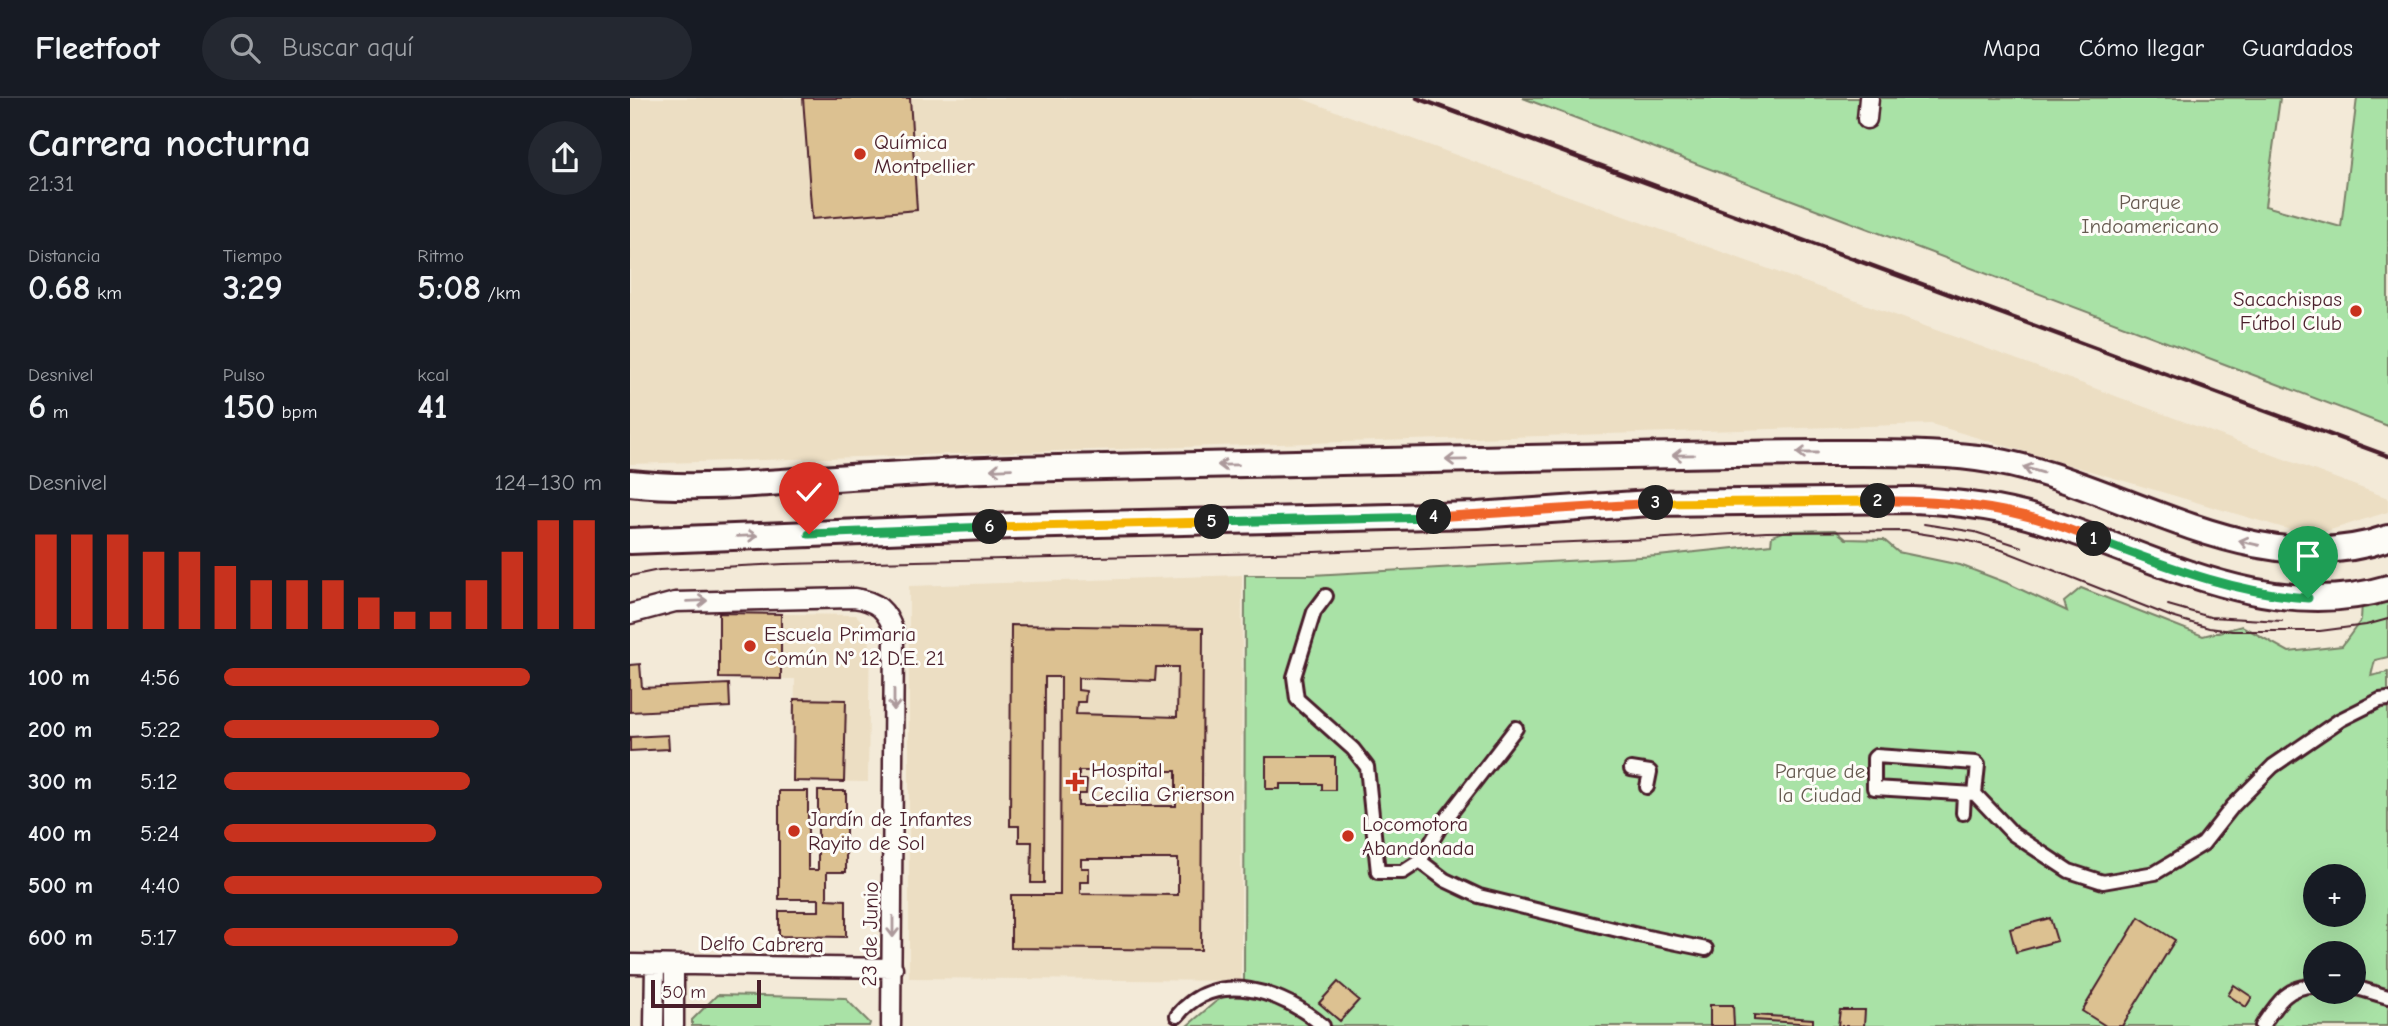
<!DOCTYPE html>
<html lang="es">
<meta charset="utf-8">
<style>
body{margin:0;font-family:"Comic Neue",sans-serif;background:#242831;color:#f1f3f6;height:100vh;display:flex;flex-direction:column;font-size:26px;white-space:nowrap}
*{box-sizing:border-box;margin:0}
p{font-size:23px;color:#9ea1a6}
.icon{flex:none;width:38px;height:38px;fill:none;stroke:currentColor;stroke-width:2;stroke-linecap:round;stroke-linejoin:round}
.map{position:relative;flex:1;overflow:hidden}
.side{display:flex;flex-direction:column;background:#171b24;width:630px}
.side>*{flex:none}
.buttons{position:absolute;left:1673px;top:766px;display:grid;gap:14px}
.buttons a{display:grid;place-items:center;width:63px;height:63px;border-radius:50%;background:#171b24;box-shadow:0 7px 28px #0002;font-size:35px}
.scale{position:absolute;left:21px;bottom:18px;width:110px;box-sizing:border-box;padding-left:7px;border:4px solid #4a1f2b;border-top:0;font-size:19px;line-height:24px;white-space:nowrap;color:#4a1f2b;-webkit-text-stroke:5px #fdfcf7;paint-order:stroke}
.pin{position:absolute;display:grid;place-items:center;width:60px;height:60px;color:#fff;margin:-72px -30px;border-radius:50% 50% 50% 0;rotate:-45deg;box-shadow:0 0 7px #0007}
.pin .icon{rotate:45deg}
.km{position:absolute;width:35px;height:35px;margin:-18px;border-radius:50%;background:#222;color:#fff;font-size:19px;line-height:35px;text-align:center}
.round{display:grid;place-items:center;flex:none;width:74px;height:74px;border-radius:37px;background:#242831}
.overview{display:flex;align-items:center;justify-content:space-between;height:119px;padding:0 28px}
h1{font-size:38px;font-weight:700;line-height:52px}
.stats{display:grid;grid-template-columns:repeat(3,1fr);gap:10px;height:119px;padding:7px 28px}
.stats div{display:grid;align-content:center}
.stats b{font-size:35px;font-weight:700}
.stats small{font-size:19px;font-weight:400}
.stats p{font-size:19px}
.chart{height:196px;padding:14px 28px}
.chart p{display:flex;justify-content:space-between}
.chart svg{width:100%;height:126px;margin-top:7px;stroke:#c8321e;stroke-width:6}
ul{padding:0 28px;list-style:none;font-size:23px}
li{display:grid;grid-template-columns:112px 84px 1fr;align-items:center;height:52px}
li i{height:18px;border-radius:9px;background:#c8321e}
header{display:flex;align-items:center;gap:42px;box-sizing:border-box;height:98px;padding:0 35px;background:#171b24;border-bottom:2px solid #363941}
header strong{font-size:33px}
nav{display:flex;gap:38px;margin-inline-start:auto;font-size:24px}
.search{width:490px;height:63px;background:#242831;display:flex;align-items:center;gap:18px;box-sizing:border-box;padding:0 24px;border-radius:38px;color:#9ea1a6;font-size:26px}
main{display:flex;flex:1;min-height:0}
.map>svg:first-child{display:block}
.built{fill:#ecdec3}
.green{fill:#a9e2a6;stroke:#7a8068;stroke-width:2;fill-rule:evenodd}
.building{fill:#dcc191;stroke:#4a1f2b;stroke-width:2;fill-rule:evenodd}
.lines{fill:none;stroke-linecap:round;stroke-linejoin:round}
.pedestrian-casing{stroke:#4a1f2b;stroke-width:18}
.minor-casing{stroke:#4a1f2b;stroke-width:23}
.secondary-casing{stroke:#4a1f2b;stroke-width:30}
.pedestrian{stroke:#fdfcf7;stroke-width:12}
.minor{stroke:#fdfcf7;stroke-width:18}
.secondary{stroke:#fdfcf7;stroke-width:24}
.tram{stroke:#4a1f2b;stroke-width:2}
.rail{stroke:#4a1f2b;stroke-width:4.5}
.oneway{stroke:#ac999b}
.split-1-casing{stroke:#fff;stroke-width:14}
.split-2-casing{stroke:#fff;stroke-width:14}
.split-3-casing{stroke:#fff;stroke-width:14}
.split-4-casing{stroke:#fff;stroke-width:14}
.split-5-casing{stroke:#fff;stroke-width:14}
.split-6-casing{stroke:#fff;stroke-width:14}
.split-7-casing{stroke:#fff;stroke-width:14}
.split-1{stroke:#22a559;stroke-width:9}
.split-2{stroke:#f0652b;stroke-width:9}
.split-3{stroke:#f5b400;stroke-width:9}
.split-4{stroke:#f0652b;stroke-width:9}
.split-5{stroke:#22a559;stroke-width:9}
.split-6{stroke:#f5b400;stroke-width:9}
.split-7{stroke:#22a559;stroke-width:9}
.poi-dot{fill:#c8321e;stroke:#fdfcf7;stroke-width:2.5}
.labels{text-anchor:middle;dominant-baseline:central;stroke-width:6;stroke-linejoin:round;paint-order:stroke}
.poi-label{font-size:21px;fill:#4a1f2b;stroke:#fdfcf7;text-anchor:start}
.park-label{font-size:21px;fill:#665a50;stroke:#fdfcf7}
.street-label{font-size:21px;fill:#4a1f2b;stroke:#fdfcf7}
</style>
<header>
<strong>Fleetfoot</strong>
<div class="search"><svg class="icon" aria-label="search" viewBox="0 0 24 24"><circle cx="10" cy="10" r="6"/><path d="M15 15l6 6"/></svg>Buscar aquí</div>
<nav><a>Mapa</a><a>Cómo llegar</a><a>Guardados</a></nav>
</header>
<main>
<section class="side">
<div class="overview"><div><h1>Carrera nocturna</h1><p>21:31</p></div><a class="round"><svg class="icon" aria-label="share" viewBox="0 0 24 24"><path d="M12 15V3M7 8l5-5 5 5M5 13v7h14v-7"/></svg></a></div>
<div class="stats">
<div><p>Distancia</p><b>0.68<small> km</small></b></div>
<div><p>Tiempo</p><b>3:29</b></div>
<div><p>Ritmo</p><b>5:08<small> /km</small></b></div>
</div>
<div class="stats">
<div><p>Desnivel</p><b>6<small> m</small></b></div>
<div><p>Pulso</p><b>150<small> bpm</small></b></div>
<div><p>kcal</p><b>41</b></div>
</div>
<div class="chart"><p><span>Desnivel</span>124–130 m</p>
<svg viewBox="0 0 160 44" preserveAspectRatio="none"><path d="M5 44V11M15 44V11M25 44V11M35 44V17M45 44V17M55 44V22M65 44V27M75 44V27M85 44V27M95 44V33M105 44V38M115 44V38M125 44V27M135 44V17M145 44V6M155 44V6"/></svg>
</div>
<ul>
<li><b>100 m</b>4:56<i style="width:81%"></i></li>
<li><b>200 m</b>5:22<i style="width:57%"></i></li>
<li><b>300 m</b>5:12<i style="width:65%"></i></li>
<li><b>400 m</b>5:24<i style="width:56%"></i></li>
<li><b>500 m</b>4:40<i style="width:100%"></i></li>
<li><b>600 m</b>5:17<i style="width:62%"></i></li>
</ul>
</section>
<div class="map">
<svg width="1758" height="928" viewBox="0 0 1758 928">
<rect width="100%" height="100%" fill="#f3ead8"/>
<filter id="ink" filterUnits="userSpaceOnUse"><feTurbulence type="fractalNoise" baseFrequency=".0143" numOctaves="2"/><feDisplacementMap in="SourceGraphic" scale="14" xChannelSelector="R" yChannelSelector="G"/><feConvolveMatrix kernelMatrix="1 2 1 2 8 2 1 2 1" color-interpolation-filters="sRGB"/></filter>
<g filter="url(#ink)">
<path class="built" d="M0,0H670L1440,281L1758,400V414L1681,438L1301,326L0,366Z
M612,477L611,883L279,880V488Z
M89,515L226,517L240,532L238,684L163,683L165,581L89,580Z"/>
<path class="green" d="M893,0H1650L1635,108L1711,129L1727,0H1758V328Z
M1205,432L1216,441L1254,442L1268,454L1330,467L1377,485L1437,513L1434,504L1451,490L1573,538L1612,528L1659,554L1712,548L1731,522L1732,504L1758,496V559L1745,562L1741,578L1758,574V928H557L584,905L614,885L615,477H682L1028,458L1141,446L1142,438L1156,433ZM1685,779H1724V817H1685ZM1685,856H1724V894H1685Z
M87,897L215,900L240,925L239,928H62V922Z"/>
<path class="building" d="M173,0H280L287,112L182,121Z
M89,515L151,516V581L89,580Z
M381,527L573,530L571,852L381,850V797H430L431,579H415L414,785H401L402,744H389V728H380ZM526,569H548L547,619L446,616L447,604H455L456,593L448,592V580L525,583ZM449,673H546V708H448V696H456L457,682H449ZM451,761H548V797L450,796V784H459V770H451Z
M10,566L12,590L99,586L100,609L0,614V567Z
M164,601L216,602L214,684L163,683Z
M38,637L39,651L0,653V639Z
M636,659H705V692H692V686H650V691H636Z
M149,693H178V772H188V693H216V774H197V801L216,802V839L149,838V813H189V801H149Z
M1509,819L1545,842L1492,928H1476L1452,913Z
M1420,820L1427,843L1386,854L1380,831Z
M708,884L729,902L710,923L689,905Z
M1604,887L1622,899L1616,909L1598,897Z
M1080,907H1103L1104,928H1080Z
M1210,912H1235L1234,928H1208Z
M1124,917L1183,921V926L1124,922Z"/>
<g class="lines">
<g class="pedestrian-casing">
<path id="pedestrian" d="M696,498L684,514L664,579L667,601L723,651L737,669L748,774H773L790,763L812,726L886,630
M1001,671L1020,674L1017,689
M1345,696L1348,667L1346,665L1246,658L1244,660V690L1345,696L1383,736L1439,773L1473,784L1525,775L1573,746L1603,708L1643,668L1710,622L1750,602L1758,601
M1333,715L1334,696
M790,763L815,782L849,798L1008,837L1076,851
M1724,889L1758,899
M547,918C585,869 655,894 693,928
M1632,928C1646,907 1657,887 1685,888"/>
</g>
<g class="minor-casing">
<path id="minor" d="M1237,21L1239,0
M0,516L45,504L224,500C247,503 257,512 264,534L261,928
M0,866L263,870
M24,928L25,867
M44,928V867"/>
</g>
<g class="secondary-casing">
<path id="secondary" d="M0,385C62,392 126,386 188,381C253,377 317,373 382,371C585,367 788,363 991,358C1061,357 1130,355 1200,355C1249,355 1299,354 1347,360C1485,378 1616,489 1758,440
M0,443L383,428L848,417L1020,405L1283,402C1327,404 1371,409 1414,423C1525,458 1638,526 1758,490"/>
</g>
<use href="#pedestrian" class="pedestrian"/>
<use href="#minor" class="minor"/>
<use href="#secondary" class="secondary"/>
<path class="tram" d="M1294,426L1345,434L1392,449
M0,478L29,472L154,466L684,454L1020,441L1136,434L1275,433L1339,443L1372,452L1542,519L1579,530L1602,533H1690L1736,527L1758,521
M1538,507L1580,519L1652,523"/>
<path class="rail" d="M787,0L1758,358"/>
</g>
<defs><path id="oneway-shaft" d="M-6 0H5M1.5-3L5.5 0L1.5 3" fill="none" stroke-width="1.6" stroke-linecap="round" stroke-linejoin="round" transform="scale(1.75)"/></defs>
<g class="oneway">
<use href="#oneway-shaft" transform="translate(1177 355) rotate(180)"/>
<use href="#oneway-shaft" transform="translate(1053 357) rotate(179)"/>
<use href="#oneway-shaft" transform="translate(826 362) rotate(179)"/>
<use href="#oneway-shaft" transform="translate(598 367) rotate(179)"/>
<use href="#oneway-shaft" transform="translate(371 371) rotate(178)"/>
<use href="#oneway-shaft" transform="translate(1403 372) rotate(-164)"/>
<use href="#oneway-shaft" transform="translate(117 438) rotate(-2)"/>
<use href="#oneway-shaft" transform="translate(1619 445) rotate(-167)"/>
<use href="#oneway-shaft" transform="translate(67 503) rotate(-2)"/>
<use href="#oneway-shaft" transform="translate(264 602) rotate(90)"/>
<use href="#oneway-shaft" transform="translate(263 829) rotate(90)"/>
</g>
</g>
<g class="lines" filter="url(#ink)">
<g class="split-1-casing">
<path id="split-1" d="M1464,441C1534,467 1603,495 1678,500"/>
</g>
<g class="split-2-casing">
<path id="split-2" d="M1248,403C1304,402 1359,406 1414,423C1431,428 1448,435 1464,441"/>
</g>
<g class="split-3-casing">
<path id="split-3" d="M1026,405L1248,403"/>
</g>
<g class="split-4-casing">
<path id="split-4" d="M804,419L1026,405"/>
</g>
<g class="split-5-casing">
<path id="split-5" d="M582,424L804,419"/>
</g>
<g class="split-6-casing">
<path id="split-6" d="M360,429L582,424"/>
</g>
<g class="split-7-casing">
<path id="split-7" d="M179,436L360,429"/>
</g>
<use href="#split-1" class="split-1"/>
<use href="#split-2" class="split-2"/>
<use href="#split-3" class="split-3"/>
<use href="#split-4" class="split-4"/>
<use href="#split-5" class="split-5"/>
<use href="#split-6" class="split-6"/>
<use href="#split-7" class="split-7"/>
</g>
<g class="poi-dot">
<circle cx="230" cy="56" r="7"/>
<circle cx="1726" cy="213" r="7"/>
<circle cx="120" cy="548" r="7"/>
<path d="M441.5 673.5h7v7h7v7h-7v7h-7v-7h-7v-7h7z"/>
<circle cx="164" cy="733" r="7"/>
<circle cx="718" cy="738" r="7"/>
</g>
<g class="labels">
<g class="poi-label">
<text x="244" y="44">Química<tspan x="244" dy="24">Montpellier</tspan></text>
<text x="1712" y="201" text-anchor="end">Sacachispas<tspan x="1712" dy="24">Fútbol Club</tspan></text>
<text x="134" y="536">Escuela Primaria<tspan x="134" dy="24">Común N° 12 D.E. 21</tspan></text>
<text x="461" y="672">Hospital<tspan x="461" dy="24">Cecilia Grierson</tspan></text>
<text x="178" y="721">Jardín de Infantes<tspan x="178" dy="24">Rayito de Sol</tspan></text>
<text x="732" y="726">Locomotora<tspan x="732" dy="24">Abandonada</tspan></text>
</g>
<g class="park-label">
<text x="1520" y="104">Parque<tspan x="1520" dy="24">Indoamericano</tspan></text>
<text x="1190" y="673">Parque de<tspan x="1190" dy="24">la Ciudad</tspan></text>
</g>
<g class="street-label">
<text transform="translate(240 836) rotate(-89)">23 de Junio</text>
<text transform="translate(132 846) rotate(1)">Delfo Cabrera</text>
</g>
</g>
</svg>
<div class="buttons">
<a>+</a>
<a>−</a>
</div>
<div class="scale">50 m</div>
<div class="pin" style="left:1678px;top:500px;background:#1e9e55"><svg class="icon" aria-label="arrive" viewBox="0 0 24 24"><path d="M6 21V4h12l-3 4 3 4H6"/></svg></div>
<div class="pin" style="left:179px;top:436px;background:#d93025"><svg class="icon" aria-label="check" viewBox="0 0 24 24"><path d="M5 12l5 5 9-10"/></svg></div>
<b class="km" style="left:1464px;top:441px">1</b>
<b class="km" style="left:1248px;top:403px">2</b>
<b class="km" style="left:1026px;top:405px">3</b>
<b class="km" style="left:804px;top:419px">4</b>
<b class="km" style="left:582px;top:424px">5</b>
<b class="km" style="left:360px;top:429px">6</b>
</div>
</main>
